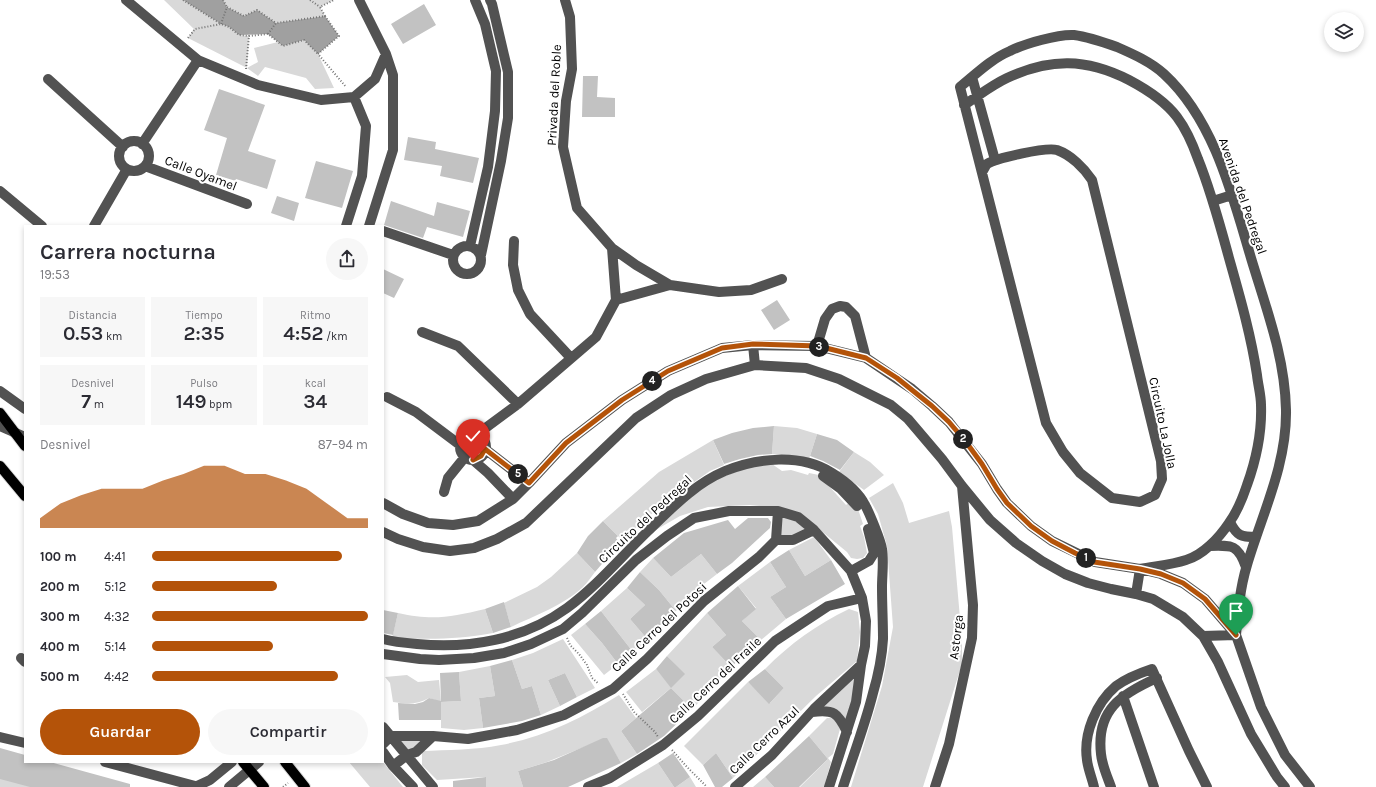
<!DOCTYPE html>
<html lang="es">
<meta charset="utf-8">
<style>
body{margin:0;font-family:Karla,sans-serif;background:#f7f7f7;color:#2b2b33;height:100vh;display:flex;flex-direction:column;font-size:15px;white-space:nowrap}
*{box-sizing:border-box;margin:0}
p{font-size:13px;color:#7c7c81}
.icon{flex:none;width:22px;height:22px;fill:none;stroke:currentColor;stroke-width:2;stroke-linecap:round;stroke-linejoin:round}
.map{position:relative;flex:1;overflow:hidden}
.side{position:absolute;left:24px;top:225px;width:360px;height:538px;display:flex;flex-direction:column;background:#fff;border-radius:0px;box-shadow:0 2px 6px #0003}
.side>*{flex:none}
.fabs{position:absolute;left:1324px;top:12px;display:grid;gap:8px}
.fabs a{display:grid;place-items:center;width:40px;height:40px;border-radius:50%;background:#fff;box-shadow:0 2px 6px #0003;font-size:20px}
.pin{position:absolute;display:grid;place-items:center;width:34px;height:34px;color:#fff;margin:-41px -17px;border-radius:50% 50% 50% 0;rotate:-45deg;box-shadow:0 0 4px #0007}
.pin .icon{rotate:45deg}
.km{position:absolute;width:20px;height:20px;margin:-10px;border-radius:50%;background:#222;color:#fff;font-size:11px;line-height:20px;text-align:center}
.round{display:grid;place-items:center;flex:none;width:42px;height:42px;border-radius:21px;background:#f7f7f7}
.headline{display:flex;align-items:center;justify-content:space-between;height:68px;padding:0 16px}
h1{font-size:22px;font-weight:600;line-height:30px}
.figures{display:grid;grid-template-columns:repeat(3,1fr);gap:6px;height:68px;padding:4px 16px}
.figures div{display:grid;align-content:center;border-radius:0px;background:#f7f7f7;text-align:center}
.figures b{font-size:20px;font-weight:600}
.figures small{font-size:11px;font-weight:400}
.figures p{font-size:11px}
.chart{height:112px;padding:8px 16px}
.chart p{display:flex;justify-content:space-between}
.chart svg{width:100%;height:72px;margin-top:4px;fill:#b45309;opacity:.7}
.cta{display:flex;gap:8px;margin-top:auto;padding:8px 16px}
.cta a{flex:1;height:46px;border-radius:24px;background:#b45309;color:#fff;font-size:16px;font-weight:600;line-height:46px;text-align:center}
.cta a+a{background:#f7f7f7;color:#2b2b33}
ul{padding:0 16px;list-style:none;font-size:13px}
li{display:grid;grid-template-columns:64px 48px 1fr;align-items:center;height:30px}
li i{height:10px;border-radius:5px;background:#b45309}
.map>svg:first-child{display:block}
.green{fill:#d9d9d9}
.water{fill:#a0a0a0}
.building{fill:#c2c2c2}
.lines{fill:none;stroke-linecap:round;stroke-linejoin:round}
.major-casing{stroke:#dbdbdb;stroke-width:12}
.path{stroke:#747474;stroke-width:2;stroke-dasharray:1 2;stroke-linecap:butt}
.minor{stroke:#525252;stroke-width:10}
.major{stroke:#000;stroke-width:10}
.route-casing{stroke:#fff;stroke-width:8}
.route{stroke:#b45309;stroke-width:5}
.labels{text-anchor:middle;dominant-baseline:central;stroke-width:4;stroke-linejoin:round;paint-order:stroke}
.street-label{font-size:13px;fill:#000;stroke:#fff}
</style>
<div class="map">
<svg width="1376" height="787" viewBox="0 0 1376 787">
<rect width="100%" height="100%" fill="#fff"/>
<path class="green" d="M164,0H183L221,24L229,27L239,35L249,36L247,68L258,62L254,48L278,42L283,46L304,40L318,54L334,88L315,89L306,78L265,67L258,76L247,68L188,38L194,29Z
M223,0H334L320,7L325,16L276,23L257,10L244,16L227,7Z
M774,426L797,428L817,434L809,459L772,454Z
M713,440L724,465L710,471L663,504L622,540L603,521L659,472Z
M854,452L870,462L884,475L864,490L839,472Z
M772,464L782,471L791,470L808,475L809,473L819,475L846,505L851,501L858,509L863,524L860,526L864,537L867,553L863,558L857,559L851,558L847,552L814,525L768,507L750,505L708,507L680,516L654,531L689,496L715,480L746,468Z
M893,483L903,503L909,523L949,511L952,527L962,641V664L923,787H851L882,686L893,627L887,546L878,514L869,498Z
M779,512L813,530L777,540Z
M814,537L831,560L805,576L789,550Z
M577,553L595,572C591,577 587,583 583,587C564,605 534,616 511,627L504,603L537,587L551,577Z
M701,554L717,574L704,584L676,611L659,590L640,572L653,558L671,577Z
M770,562L786,587L770,597L786,619L761,640L742,621L756,608L738,586Z
M627,588L645,605L630,619L648,640L633,652L601,611Z
M485,609L493,633C457,640 428,639 392,638L398,613C433,621 451,617 485,609Z
M849,609L858,612L860,632L857,661L816,696L733,778L716,753L703,765L684,746L748,682L770,703L784,688L765,669C791,643 816,625 849,609Z
M707,613L726,635L712,647L731,667L705,696L692,709L671,688L642,712L626,692L656,669L671,687L684,674L667,656Z
M585,624L602,643L618,664L604,675L571,635Z
M563,639L595,688L577,697L565,673L548,680L560,706L541,715L532,686L522,689L512,660L533,653Z
M861,665L847,729L842,717L819,711Z
M490,666L495,696L479,698L483,728L464,730L441,728V702L429,698C417,705 406,704 393,702L390,683L385,677L407,675L418,682L439,680L441,702L461,701L459,672Z
M619,695L636,718L621,731L637,754L621,763L606,738L547,762L518,771L523,787H486L485,777L437,780L422,765V751C448,750 475,750 501,745C544,737 582,718 619,695Z
M827,718H834L840,729L833,754L828,758L831,762L824,787H800L828,759L809,736Z
M433,736L407,755L392,737Z
M349,762H383L403,787H370Z
M658,763L674,787H617Z
M0,776L40,787H0Z
M690,777L696,787H676Z
M765,777L774,787H753Z"/>
<path class="water" d="M183,0H223L227,7L244,16L257,10L276,23L325,16L339,36L318,54L304,40L283,46L268,34L239,35L229,27L221,24Z"/>
<path class="building" d="M424,4L436,25L403,44L391,24Z
M583,76H598L597,97L615,98V117H582Z
M219,89L265,105L248,151L276,160L267,189L236,179V181L216,175L227,138L204,130Z
M408,137L436,142L435,149L479,158L473,183L440,176L442,166L404,160Z
M316,161L353,171L342,208L305,198Z
M277,196L299,203L294,221L271,213Z
M391,201L434,216L437,202L470,211L463,237L427,227L423,238L384,225Z
M383,269L404,279L394,298L383,293Z
M777,300L790,320L774,330L761,310Z
M774,426L772,454L758,455L740,459L724,464L713,440L732,433L753,428Z
M817,434L837,440L854,452L840,470L823,461L810,456Z
M748,518H768L771,522L770,528L732,563L717,574L701,554L671,577L653,558L684,533L728,520L735,529Z
M603,521L618,536L616,538L620,543L595,572L577,553L588,536Z
M789,550L805,576L831,560L845,584L786,619L770,597L786,587L770,562Z
M640,572L659,590L676,611L661,624L648,640L630,619L645,605L627,588Z
M738,586L756,609L742,621L761,640L731,667L712,647L726,635L707,613Z
M504,602L511,627L493,633L485,609Z
M383,610L398,613L393,635L383,633Z
M601,611L633,652L618,664L602,643L585,624Z
M667,656L685,674L671,688L656,669Z
M512,660L522,689L532,686L541,715L522,721L483,728L479,698L495,696L490,666Z
M765,669L784,688L769,704L748,682Z
M459,672L461,701L441,702V720H399L398,703L415,704L423,702L429,698L441,701L440,673Z
M565,673L577,697L560,706L548,680Z
M671,688L692,709L664,736L637,754L621,731Z
M809,736L828,759L799,787H774L765,777Z
M603,738H607L621,763L568,787H523L518,771L554,760Z
M0,748L25,755V762H50L130,784V787H30L0,779Z
M673,753L690,777L676,787H674L658,763Z
M716,753L733,778L722,787H715L703,765Z
M486,777V787H453V781Z"/>
<g class="lines">
<g class="major-casing">
<path id="major" d="M0,413L25,446
M0,466L25,496
M243,762L264,787
M285,762L305,787"/>
</g>
<path class="path" d="M183,0L221,24L227,7L244,16L257,10L276,23
M223,0L227,7
M310,0L320,7
M325,16L339,36L318,54L346,87
M268,34L276,23L325,16L320,7L334,0
M188,38L195,29L221,24L229,27L239,35L249,36
M246,69L249,36L268,34L283,46L304,40L318,54
M567,638L570,645L579,654L587,665L592,678L599,684
M623,694L634,712L655,732L658,737
M672,750L687,767L707,787
M283,787L288,783"/>
<path class="minor" d="M126,0L198,60L258,85L321,100L354,97L375,79L386,54
M359,0L386,54L393,75V150L369,226
M565,0L570,17L572,69L566,101L563,147L577,208L612,248L636,265L670,285L719,292L751,290L782,279
M972,77L995,160
M48,79L123,147
M964,105C978,96 992,85 1007,78C1050,58 1086,58 1129,80C1146,89 1165,101 1177,117C1186,129 1193,145 1198,159C1211,191 1220,225 1229,258C1240,297 1251,335 1257,375C1258,385 1261,395 1261,405C1262,432 1256,460 1247,485C1243,497 1237,512 1229,523C1219,538 1203,555 1186,560C1171,565 1155,566 1140,569L1136,594
M119 156a15 15 0 1 1 30 0a15 15 0 1 1-30 0Z
M142,144L198,60
M145,166L247,204
M982,172C984,170 985,166 987,164C996,158 1046,147 1057,150C1071,155 1084,168 1092,180L1161,461L1162,479L1155,495L1140,502L1112,498L1080,473L1063,452L1046,423L960,87C976,74 991,59 1010,51C1024,44 1058,34 1074,35C1089,37 1103,42 1117,47C1133,54 1151,62 1164,74C1214,120 1232,194 1251,258C1266,308 1285,357 1286,410C1287,465 1262,514 1247,565C1240,588 1238,611 1236,635L1203,636
M0,191L42,226
M1213,201L1232,195
M94,226L127,169
M346,226L362,176L366,126L354,97
M383,231L453,255
M514,241L513,265L518,290L530,314L571,358
M453 260a14 14 0 1 1 28 0a14 14 0 1 1-28 0Z
M470,246L488,167L495,111L496,71L485,24L475,0
M481,255L501,161L508,118V72L492,4L490,0
M616,300L670,285
M422,332L458,346L518,404
M753,345L755,365
M817,346L825,319L832,309L840,306L846,307L855,316L866,358
M0,391L25,409
M387,397L416,412L460,445
M0,426L25,437
M460 447a13 13 0 1 1 26 0a13 13 0 1 1-26 0Z
M476,435L518,404L596,337L616,300L612,248
M485,449L529,483
M473,460L488,473L513,499
M823,476L841,489L857,506
M444,492L448,478L465,457
M383,503L403,514L428,523L453,525L478,521L513,499L529,483L566,443L622,400L668,371L722,348L753,345L817,346L866,358L912,389L932,406L949,422L982,464L997,489L1007,503L1031,526L1052,541L1095,562L1140,569L1161,574L1183,583L1205,599L1236,635L1261,707L1285,755L1310,787
M1230,522C1237,536 1241,537 1256,537
M383,532L398,539L423,547L450,551L474,548L497,539L526,523L636,418L671,395L706,379L755,365L806,368L839,379L891,405L908,419L942,459L962,486L990,520L1016,543L1042,561L1065,574L1088,583L1111,589L1136,594L1153,599L1183,617L1203,636L1218,662L1251,734L1277,777L1285,787
M776,540H793L814,530
M1210,546C1233,545 1238,545 1246,567
M851,571L869,561L874,553L868,529
M383,639C394,642 405,643 417,644C469,649 523,640 567,608C597,586 621,557 648,531C671,509 694,484 725,471C757,458 801,453 832,473C845,481 858,491 865,505C869,512 881,541 882,549C884,561 882,575 882,587C882,604 883,622 883,639C882,657 878,676 873,693C865,725 853,756 843,787
M383,654L420,659L439,660L474,658L504,653L531,644L563,629L582,613L636,560L667,536L694,518L729,511H778L798,517L814,530L851,571L862,598L866,621L865,646L861,665L856,702L829,787
M21,658L25,662
M1123,696L1154,787
M812,712C834,709 838,713 847,732
M383,727L433,787
M0,737L25,743
M383,744L391,736H433L468,739L517,730L564,715L613,689L647,659L704,601L759,557L776,540L778,511
M383,752L393,766L413,787
M105,762L199,787
M393,766L407,755L416,752L433,736
M197,786L210,780L232,762
M229,787L259,762
M588,787L610,778L663,745L698,716L775,641L828,606L862,598
M735,787L772,755L814,709L861,665
M935,787L949,744L972,638L973,605L962,486
M1094,787C1092,778 1088,769 1087,760C1083,734 1096,703 1116,686C1127,678 1140,673 1152,669L1189,751L1207,787
M1111,787C1107,776 1102,765 1101,754C1096,710 1121,694 1157,678"/>
<use href="#major" class="major"/>
</g>
<g class="lines">
<g class="route-casing">
<path id="route" d="M473,460L481,456L485,449L529,483L566,443L622,400L668,371L722,348L753,344L818,346L866,358L897,378L932,406L949,422L966,442L982,464L997,489L1007,503L1031,526L1052,541L1075,553L1094,562L1140,569L1161,574L1183,583L1205,599L1236,635"/>
</g>
<use href="#route" class="route"/>
</g>
<g class="labels">
<g class="street-label">
<text transform="translate(554 95) rotate(-87)">Privada del Roble</text>
<text transform="translate(201 173) rotate(21)">Calle Oyamel</text>
<text transform="translate(1243 196) rotate(71)">Avenida del Pedregal</text>
<text transform="translate(1163 423) rotate(78)">Circuito La Jolla</text>
<text transform="translate(645 519) rotate(-43)">Circuito del Pedregal</text>
<text transform="translate(659 627) rotate(-43)">Calle Cerro del Potosi</text>
<text transform="translate(956 637) rotate(-83)">Astorga</text>
<text transform="translate(715 680) rotate(-43)">Calle Cerro del Fraile</text>
<text transform="translate(764 740) rotate(-44)">Calle Cerro Azul</text>
</g>
</g>
</svg>
<div class="fabs">
<a><svg class="icon" aria-label="layers" viewBox="0 0 24 24"><path d="M12 4l9 5-9 5-9-5zM3 14l9 5 9-5"/></svg></a>
</div>
<div class="pin" style="left:1236px;top:635px;background:#1e9e55"><svg class="icon" aria-label="arrive" viewBox="0 0 24 24"><path d="M6 21V4h12l-3 4 3 4H6"/></svg></div>
<div class="pin" style="left:473px;top:460px;background:#d93025"><svg class="icon" aria-label="check" viewBox="0 0 24 24"><path d="M5 12l5 5 9-10"/></svg></div>
<b class="km" style="left:1086px;top:558px">1</b>
<b class="km" style="left:963px;top:439px">2</b>
<b class="km" style="left:819px;top:347px">3</b>
<b class="km" style="left:652px;top:381px">4</b>
<b class="km" style="left:518px;top:474px">5</b>
<section class="side">
<div class="headline"><div><h1>Carrera nocturna</h1><p>19:53</p></div><a class="round"><svg class="icon" aria-label="share" viewBox="0 0 24 24"><path d="M12 15V3M7 8l5-5 5 5M5 13v7h14v-7"/></svg></a></div>
<div class="figures">
<div><p>Distancia</p><b>0.53<small> km</small></b></div>
<div><p>Tiempo</p><b>2:35</b></div>
<div><p>Ritmo</p><b>4:52<small> /km</small></b></div>
</div>
<div class="figures">
<div><p>Desnivel</p><b>7<small> m</small></b></div>
<div><p>Pulso</p><b>149<small> bpm</small></b></div>
<div><p>kcal</p><b>34</b></div>
</div>
<div class="chart"><p><span>Desnivel</span>87–94 m</p>
<svg viewBox="0 0 160 44" preserveAspectRatio="none"><path d="M0 44V38L10 29L20 24L30 20L40 20L50 20L60 15L70 11L80 6L90 6L100 11L110 11L120 15L130 20L140 29L150 38L160 38V44z"/></svg>
</div>
<ul>
<li><b>100 m</b>4:41<i style="width:88%"></i></li>
<li><b>200 m</b>5:12<i style="width:58%"></i></li>
<li><b>300 m</b>4:32<i style="width:100%"></i></li>
<li><b>400 m</b>5:14<i style="width:56%"></i></li>
<li><b>500 m</b>4:42<i style="width:86%"></i></li>
</ul>
<div class="cta"><a>Guardar</a><a>Compartir</a></div>
</section>
</div>
